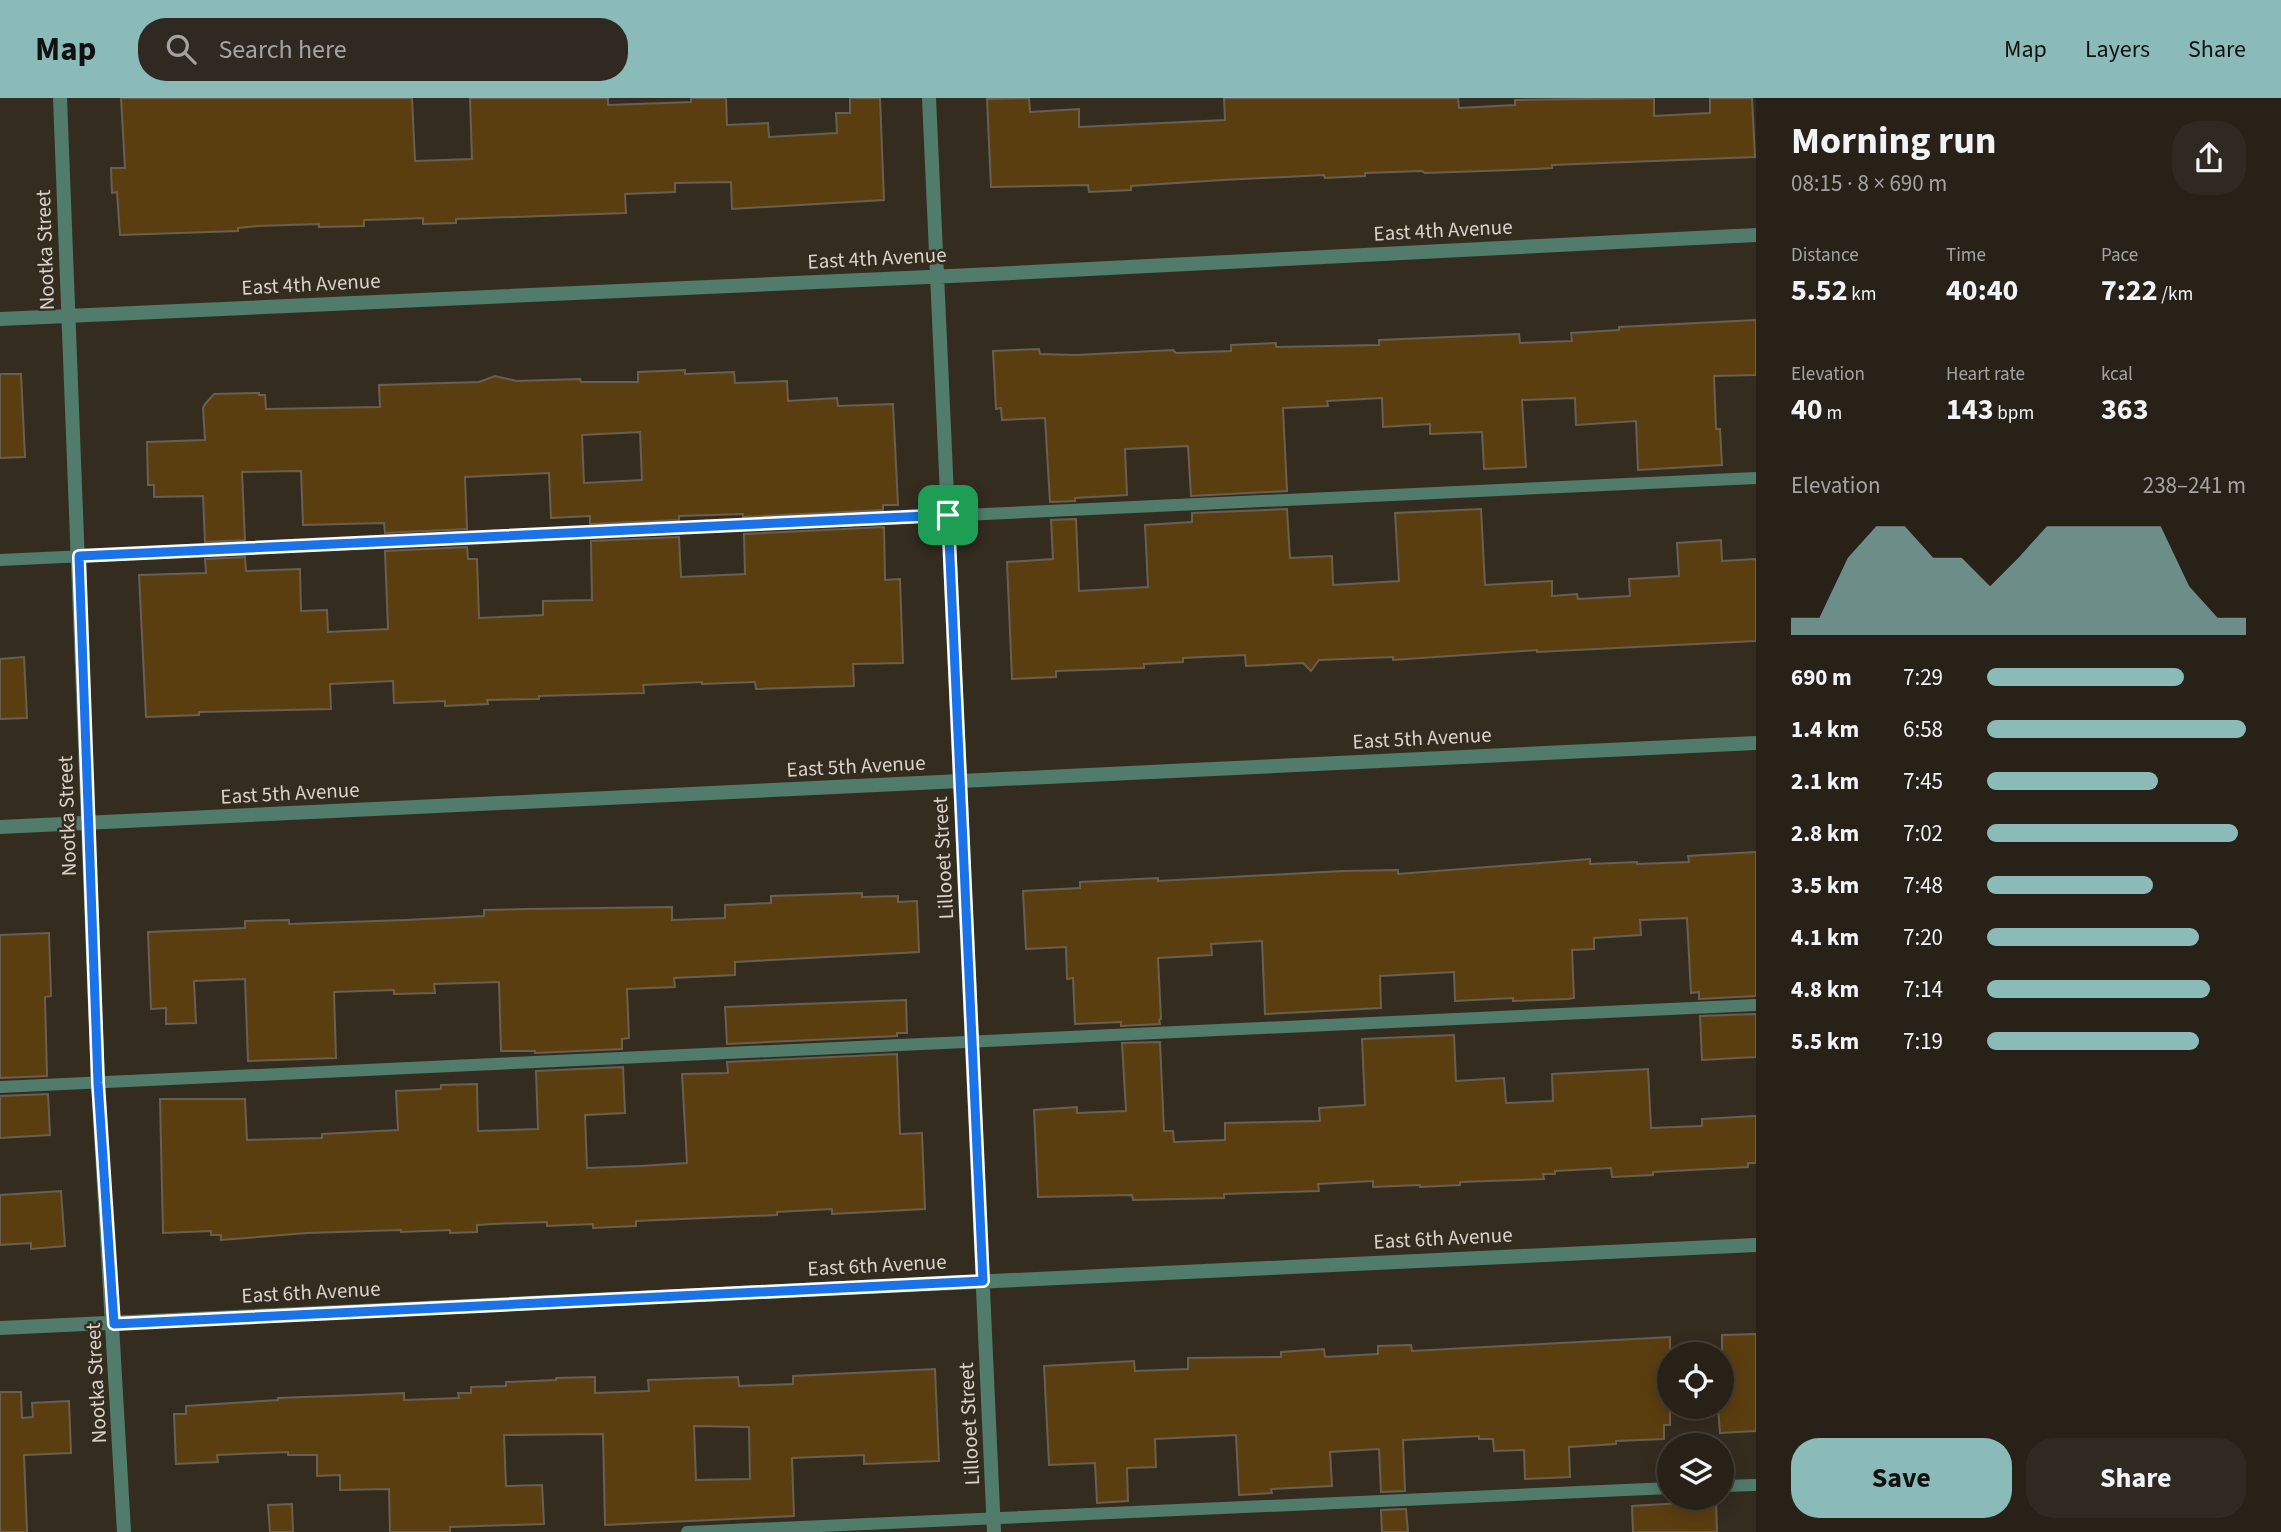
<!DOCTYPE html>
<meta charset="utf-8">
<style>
body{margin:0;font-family:"Source Sans 3",sans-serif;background:#302921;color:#f1f3f6;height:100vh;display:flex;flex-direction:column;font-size:26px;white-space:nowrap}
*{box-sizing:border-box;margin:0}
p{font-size:23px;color:#a5a3a2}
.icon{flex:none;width:38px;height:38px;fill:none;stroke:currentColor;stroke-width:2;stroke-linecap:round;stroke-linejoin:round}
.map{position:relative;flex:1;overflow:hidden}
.sheet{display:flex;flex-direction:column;background:#282118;width:525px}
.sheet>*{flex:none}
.tools{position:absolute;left:1657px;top:1244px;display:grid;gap:14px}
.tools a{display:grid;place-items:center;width:77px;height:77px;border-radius:50%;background:#282118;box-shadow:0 4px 18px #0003,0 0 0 2px #443e37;font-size:35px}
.pin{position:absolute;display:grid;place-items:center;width:60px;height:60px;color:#fff;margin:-30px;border-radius:14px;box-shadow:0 4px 10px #0006}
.round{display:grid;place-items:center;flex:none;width:74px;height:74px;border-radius:28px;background:#302921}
.head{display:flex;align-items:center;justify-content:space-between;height:119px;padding:0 35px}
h1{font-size:38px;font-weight:700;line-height:52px}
.figures{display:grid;grid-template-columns:repeat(3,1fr);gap:10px;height:119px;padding:7px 35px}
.figures div{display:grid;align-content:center}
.figures b{font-size:30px;font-weight:700}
.figures small{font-size:19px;font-weight:400}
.figures p{font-size:19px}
.chart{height:196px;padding:14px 35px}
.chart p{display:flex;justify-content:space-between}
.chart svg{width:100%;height:126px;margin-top:7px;fill:#8bbbb9;opacity:.7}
.action{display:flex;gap:14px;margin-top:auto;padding:14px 35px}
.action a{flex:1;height:80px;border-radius:28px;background:#8bbbb9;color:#111;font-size:28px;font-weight:700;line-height:80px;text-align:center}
.action a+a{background:#302921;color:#f1f3f6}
ul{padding:0 35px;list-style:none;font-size:23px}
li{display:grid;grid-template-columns:112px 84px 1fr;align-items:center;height:52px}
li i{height:18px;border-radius:9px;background:#8bbbb9}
header{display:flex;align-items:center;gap:42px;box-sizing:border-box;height:98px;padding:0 35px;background:#8bbbb9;color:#111}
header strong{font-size:33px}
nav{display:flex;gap:38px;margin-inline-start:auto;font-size:24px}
.search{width:490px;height:63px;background:#302921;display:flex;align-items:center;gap:18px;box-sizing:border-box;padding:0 24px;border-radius:28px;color:#a5a3a2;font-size:26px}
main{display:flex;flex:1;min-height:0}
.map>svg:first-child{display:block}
.building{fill:#5b3e10;stroke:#695f51;stroke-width:2;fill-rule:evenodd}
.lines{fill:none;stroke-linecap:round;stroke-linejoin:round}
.service{stroke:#517c6c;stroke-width:12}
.minor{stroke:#517c6c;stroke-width:14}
.route-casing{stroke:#fff;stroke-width:14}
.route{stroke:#1a73e8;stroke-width:9}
.labels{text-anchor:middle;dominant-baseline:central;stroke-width:5;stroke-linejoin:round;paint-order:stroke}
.street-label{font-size:21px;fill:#d8d2ca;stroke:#352c20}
</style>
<header>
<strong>Map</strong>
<div class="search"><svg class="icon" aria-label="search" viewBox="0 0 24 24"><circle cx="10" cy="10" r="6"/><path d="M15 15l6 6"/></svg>Search here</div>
<nav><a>Map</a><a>Layers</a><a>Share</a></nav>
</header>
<main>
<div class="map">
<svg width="1756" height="1434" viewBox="0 0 1756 1434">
<rect width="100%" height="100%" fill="#352c20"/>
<path class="building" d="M121,0H412L415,63L472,61L470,0H608V7L691,4V0H726L727,27L768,25L769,39L837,35L836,15H850V0H880L884,102L732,111L731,84L675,85V94L625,96L626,115L456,121V125L423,126V120L398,121L364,122V128L319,129V126L258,128L238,130V133L120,137L117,94L112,95L111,70H125Z
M1029,0L1030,14L1079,11V29L1225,22L1224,0H1458L1459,10L1515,7V2L1654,0V18L1710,15V0H1752L1755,59L1552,67V70L1512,72L1425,75L1422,73L1365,75V78L1325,80L1324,77L1222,82L1131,88V92L1089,94L1088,87L991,89L987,1Z
M1756,222V277L1714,278L1716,331H1720L1722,367L1638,372L1636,323L1576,327L1575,300L1522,302L1526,369L1484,371L1482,334L1430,336V326L1383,329L1382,300L1327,303L1328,308L1283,310L1287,393L1191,398L1188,348L1125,351L1127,397L1075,400V403L1050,404L1045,320L1002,322L1001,310L996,311L993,253L1039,251L1040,256L1076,257L1173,252L1176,255L1231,253V247L1276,245V249L1379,247V242L1519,236L1520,245L1572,243L1571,235L1619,232V229Z
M685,272V276L734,274L735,285L787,283L788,303L837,300L838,308L893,306L898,407H883V412L743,419V416L679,418V422L590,426V418L551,420L549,375L465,379L467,431L385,435L384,425L303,427L301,373L242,374L245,442L205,444L203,398L154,399V387H148L147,344L205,342L203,310L205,306L214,296L259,295V297H265L266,311L380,309L379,287L479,284L495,278L517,283L580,281L581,284H638V274ZM640,334L642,382L584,385L582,337Z
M0,276H21L25,359L0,360Z
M1287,411L1290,460L1332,458L1333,487L1399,483L1395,415L1481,411L1485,487L1552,483V498L1577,496L1578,501L1630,498L1629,481L1679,478L1677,445L1721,442L1722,463L1756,461V543L1537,554V552L1393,562V559L1319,562L1311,573L1303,565L1246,568L1245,557L1183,560V564L1144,566V570L1056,573V579L1012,581L1007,464L1053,461L1051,422L1076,421L1079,493L1148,489L1145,427L1192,424V415Z
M884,429L885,482L900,481L903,565L853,566L854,588L756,591L755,584L702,586V584L643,587L644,595L539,598V601L487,602L488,606L445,608V603L394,605L393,583L330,586L331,611L199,614V617L146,619L139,477L206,475L205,461L245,459L246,473L300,471L301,513L327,512L328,534L388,531L385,453L467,449L468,461H477L479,520L543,517V503L592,502L591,443L679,439L681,479L745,476L744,436Z
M24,559L27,620L0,621V561Z
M1756,754V898L1699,901V894L1691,895L1687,820L1640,822L1641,837L1594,840V851L1572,852L1574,900L1568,901L1513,903V900L1455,903L1454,874L1380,878L1381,910L1265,916L1262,843L1211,846L1212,857L1158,860L1161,921L1159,922L1160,926L1121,928V924L1075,926L1073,880L1067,881L1066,849L1026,851L1023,793L1080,790V784L1158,780V783L1342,773L1398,772V776L1590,761V766L1637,764V766L1689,764L1688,758Z
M862,795V799L898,798V804L917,803L919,854L735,864V877L674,880L675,889L627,891L629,940L622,941V951L535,955V953H501L499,884L434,886L435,895L394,896V892L334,894L336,960L248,963L245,881L194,883L196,925L166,926V910L151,911L148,834L245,830V823L289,822V826L406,822L484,818V812L527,811L672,809V822L725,820V807L771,805V798Z
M49,835L51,898L45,899L47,978L0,980V837Z
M906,902L907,935H897V938L727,946L725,909Z
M1756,916V959L1702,962L1700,918Z
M1454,937L1456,983L1504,980L1506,1005L1553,1003L1552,976L1648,971L1651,1030L1702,1028V1021L1756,1018V1065H1748V1069L1653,1074V1077L1612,1079L1611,1070L1555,1073V1076H1543L1544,1081L1460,1084V1087L1420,1089V1087L1373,1089V1083L1318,1086L1319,1093L1224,1096V1100L1133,1102L1132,1097L1038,1099L1034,1012L1077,1009V1015L1126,1013L1122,945L1160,944L1164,1033H1173L1174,1044L1225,1042V1025L1320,1023L1319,1010L1365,1007L1362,941Z
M897,956L900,1036L922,1035L925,1111L832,1116V1111L777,1114V1117L636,1123V1128L593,1130V1126L547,1128V1124L493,1126L477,1127V1134L450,1135V1132L401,1134V1132L307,1135L221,1142V1137H211V1133L163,1135L160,1001H245L247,1042L322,1040V1036L398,1032L396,993L441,991V987L477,986L478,1033L538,1031L536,973L623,969L625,1015L585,1017L587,1070L640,1068L687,1065L682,976L728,975L727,964Z
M48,996L50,1037L0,1040V998Z
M61,1093L65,1148L31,1151V1145L0,1147V1097Z
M1756,1236V1333L1720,1335L1718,1309H1722V1237Z
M1670,1239V1327H1664V1341L1616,1343V1346L1569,1349L1570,1379L1525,1381L1524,1352L1494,1353L1493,1341H1479V1338L1403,1342L1405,1393L1381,1394L1379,1351L1330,1354L1332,1388L1271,1391L1272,1395L1239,1397L1236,1337L1155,1341L1156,1369L1127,1370L1128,1403L1097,1405L1095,1365L1049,1367L1044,1268L1134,1263L1135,1273L1188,1271V1260L1281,1259V1254L1324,1251L1325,1259L1378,1256V1248L1411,1247L1412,1253Z
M935,1271L939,1363L864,1366V1357L792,1360L794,1418L605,1427L603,1336L504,1337L506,1388L542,1387L544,1426L450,1429V1434H390L389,1391L340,1392V1377L317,1378V1357H288V1354L217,1357L218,1364L176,1366L174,1316H186V1308L278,1302V1300L359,1297L404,1295V1302L459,1300L458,1295H471V1289L506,1288V1284L556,1282V1280L595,1279V1295L649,1293L648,1282L738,1279L739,1288L793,1286V1278ZM694,1328L749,1329L750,1381L696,1382Z
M0,1294H21L22,1320L33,1319L32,1305L69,1303L71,1355L24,1357L27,1434H0Z
M1716,1403L1717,1434H1633L1632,1408Z
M292,1406L293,1434H270L268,1407Z
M1406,1411L1408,1434H1382L1381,1412Z"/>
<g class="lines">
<path class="service" d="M0,462L1756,380
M0,989L1756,907
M1722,1388L1756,1387
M687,1434L1670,1390"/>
<path class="minor" d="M60,0L98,985L124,1434
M929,0L994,1434
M0,221L972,177L1756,137
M0,729L1756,645
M0,1230L1756,1147"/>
</g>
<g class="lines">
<g class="route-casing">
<path id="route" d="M948,417L983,1183L114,1226L98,985L79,458Z"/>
</g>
<use href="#route" class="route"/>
</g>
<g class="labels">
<g class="street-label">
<text transform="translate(1443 132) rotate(-3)">East 4th Avenue</text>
<text transform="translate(45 152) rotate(-92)">Nootka Street</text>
<text transform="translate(877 160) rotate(-3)">East 4th Avenue</text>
<text transform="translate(311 186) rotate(-3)">East 4th Avenue</text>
<text transform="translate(1422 640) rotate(-3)">East 5th Avenue</text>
<text transform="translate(856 668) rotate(-3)">East 5th Avenue</text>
<text transform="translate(290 695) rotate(-3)">East 5th Avenue</text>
<text transform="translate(67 718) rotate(-92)">Nootka Street</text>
<text transform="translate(943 760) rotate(-93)">Lillooet Street</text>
<text transform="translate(1443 1140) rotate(-3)">East 6th Avenue</text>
<text transform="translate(877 1167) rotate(-3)">East 6th Avenue</text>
<text transform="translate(311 1194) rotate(-3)">East 6th Avenue</text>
<text transform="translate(96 1285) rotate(-93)">Nootka Street</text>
<text transform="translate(969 1326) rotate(-93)">Lillooet Street</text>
</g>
</g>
</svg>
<div class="tools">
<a><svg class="icon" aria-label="locate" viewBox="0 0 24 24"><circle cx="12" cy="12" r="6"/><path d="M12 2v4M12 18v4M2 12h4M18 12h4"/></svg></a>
<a><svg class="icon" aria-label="layers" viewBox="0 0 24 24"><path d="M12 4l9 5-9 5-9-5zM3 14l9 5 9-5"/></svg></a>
</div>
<div class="pin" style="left:948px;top:417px;background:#1e9e55"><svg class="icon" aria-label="arrive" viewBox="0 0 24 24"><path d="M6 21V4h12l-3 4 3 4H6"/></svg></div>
</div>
<section class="sheet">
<div class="head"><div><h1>Morning run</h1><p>08:15 · 8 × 690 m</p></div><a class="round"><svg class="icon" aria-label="share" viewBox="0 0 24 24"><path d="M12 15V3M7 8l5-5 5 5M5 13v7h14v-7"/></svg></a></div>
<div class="figures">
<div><p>Distance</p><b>5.52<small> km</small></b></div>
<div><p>Time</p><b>40:40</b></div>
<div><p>Pace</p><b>7:22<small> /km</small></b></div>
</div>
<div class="figures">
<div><p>Elevation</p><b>40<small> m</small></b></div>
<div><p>Heart rate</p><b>143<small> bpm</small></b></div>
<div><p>kcal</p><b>363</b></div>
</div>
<div class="chart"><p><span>Elevation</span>238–241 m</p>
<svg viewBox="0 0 160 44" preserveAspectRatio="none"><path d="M0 44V38L10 38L20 17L30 6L40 6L50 17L60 17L70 27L80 17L90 6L100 6L110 6L120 6L130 6L140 27L150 38L160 38V44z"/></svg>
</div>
<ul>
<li><b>690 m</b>7:29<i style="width:76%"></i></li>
<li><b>1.4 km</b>6:58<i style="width:100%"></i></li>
<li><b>2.1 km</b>7:45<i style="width:66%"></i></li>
<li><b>2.8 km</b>7:02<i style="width:97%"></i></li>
<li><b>3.5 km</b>7:48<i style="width:64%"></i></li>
<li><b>4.1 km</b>7:20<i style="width:82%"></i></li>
<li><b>4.8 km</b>7:14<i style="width:86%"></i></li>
<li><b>5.5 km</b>7:19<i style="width:82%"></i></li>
</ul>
<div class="action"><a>Save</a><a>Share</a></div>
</section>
</main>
